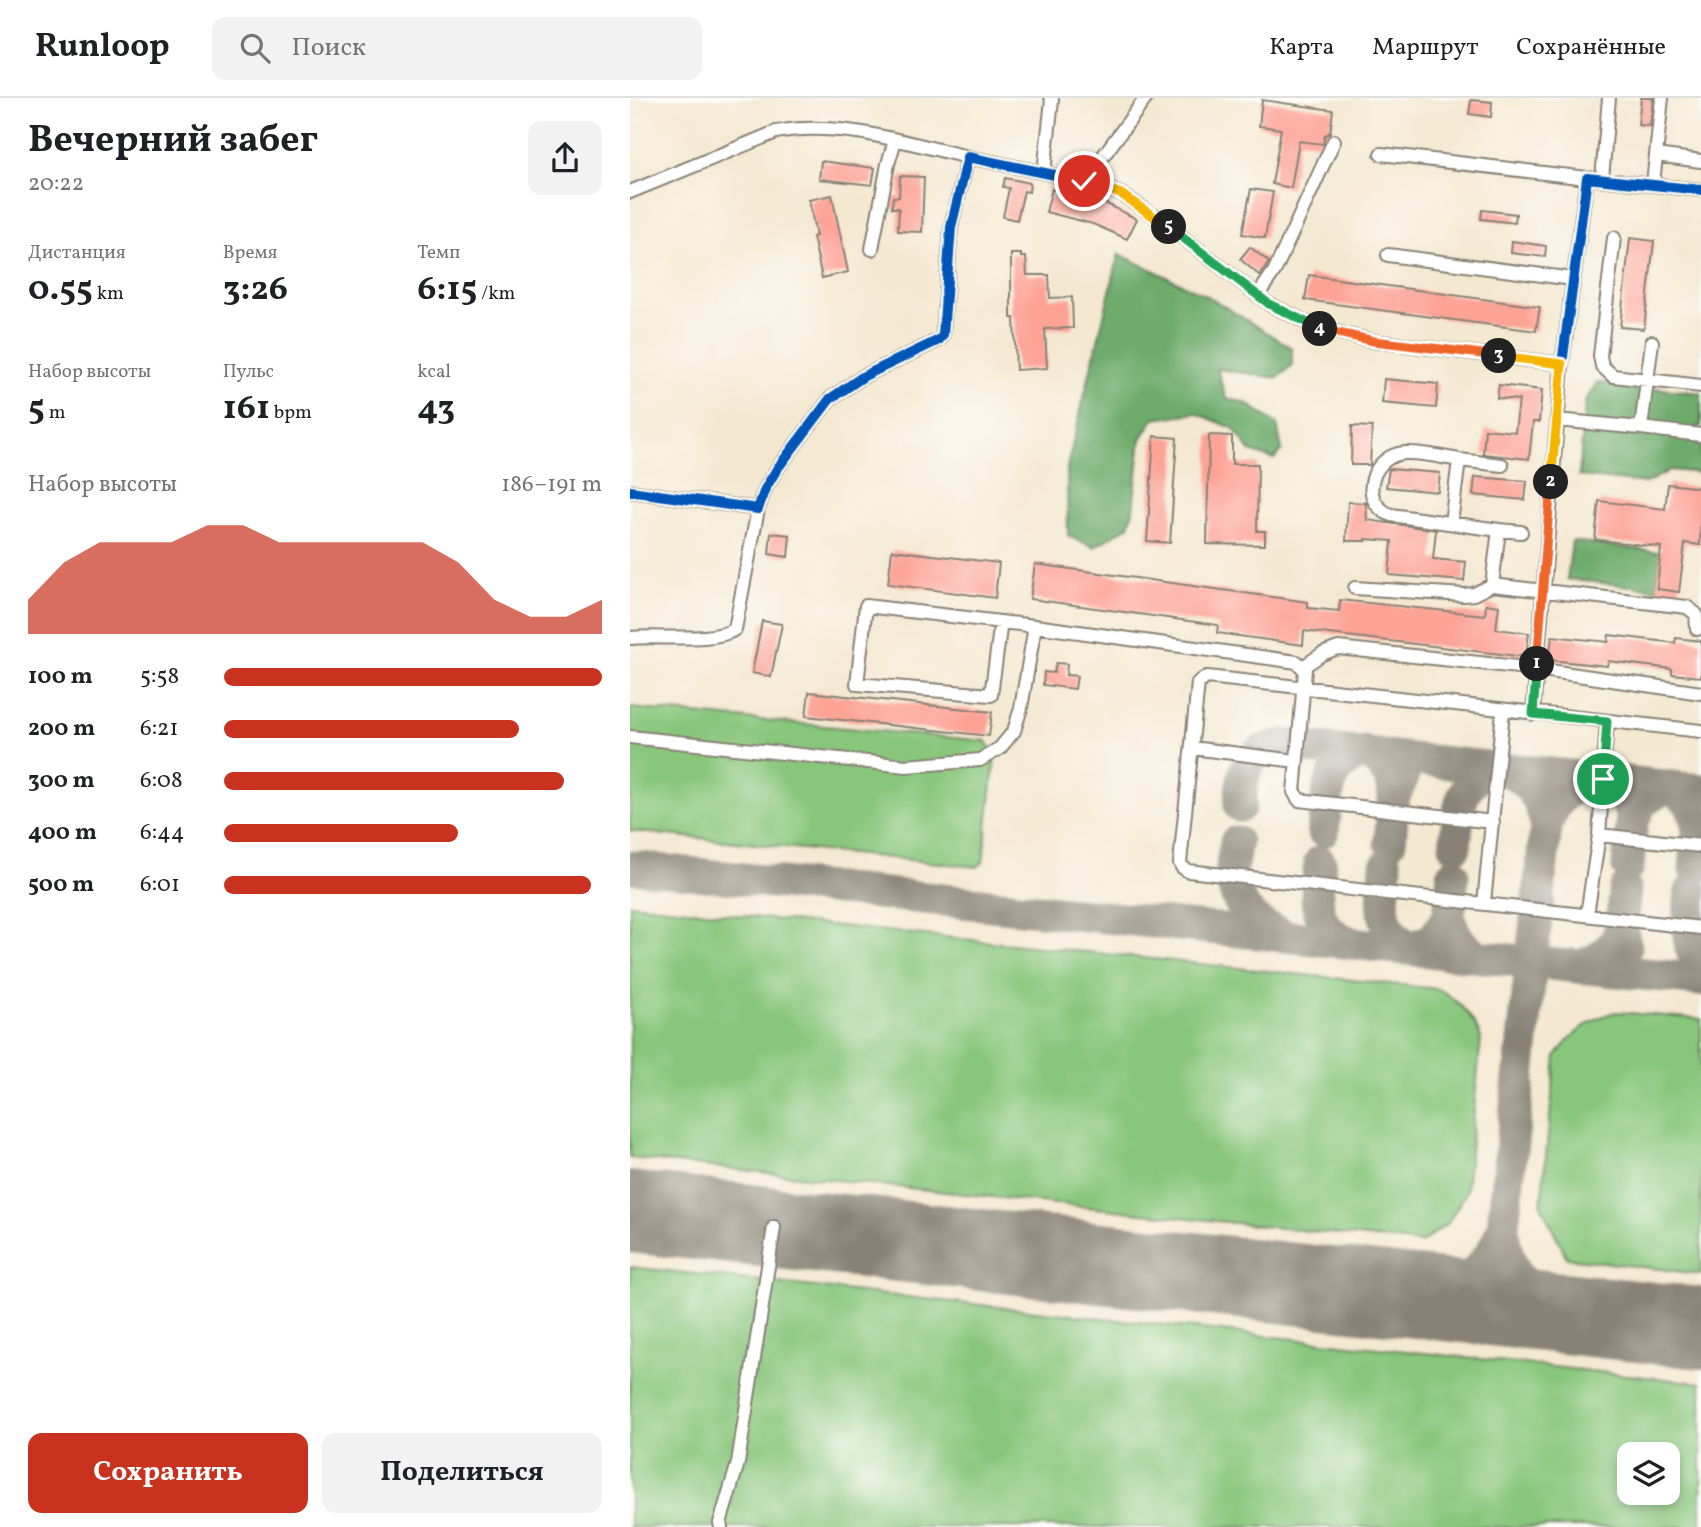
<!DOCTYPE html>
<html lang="ru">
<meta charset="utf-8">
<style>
body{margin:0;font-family:Vollkorn,serif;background:#f2f2f2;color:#202124;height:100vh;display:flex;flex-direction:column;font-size:26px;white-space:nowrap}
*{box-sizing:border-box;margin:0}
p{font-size:23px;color:#757577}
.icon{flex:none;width:38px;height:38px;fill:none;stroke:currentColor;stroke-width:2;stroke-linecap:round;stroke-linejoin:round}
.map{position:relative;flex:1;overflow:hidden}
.details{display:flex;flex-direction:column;background:#fff;width:630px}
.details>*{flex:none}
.tools{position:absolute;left:987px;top:1344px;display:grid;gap:14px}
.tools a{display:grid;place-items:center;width:63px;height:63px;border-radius:14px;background:#fff;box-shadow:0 4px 10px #0003;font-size:35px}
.pin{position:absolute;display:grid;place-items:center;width:60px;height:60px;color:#fff;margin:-30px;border:4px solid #fff;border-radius:50%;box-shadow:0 2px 7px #0007}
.km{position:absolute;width:35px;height:35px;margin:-18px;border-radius:50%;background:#222;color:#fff;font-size:19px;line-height:35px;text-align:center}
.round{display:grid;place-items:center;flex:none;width:74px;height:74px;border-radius:14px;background:#f2f2f2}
.head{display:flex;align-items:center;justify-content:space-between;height:119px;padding:0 28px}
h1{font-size:38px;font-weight:700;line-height:52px}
.metrics{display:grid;grid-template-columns:repeat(3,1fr);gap:10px;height:119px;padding:7px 28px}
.metrics div{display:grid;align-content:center}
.metrics b{font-size:35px;font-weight:700}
.metrics small{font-size:19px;font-weight:400}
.metrics p{font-size:19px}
.chart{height:196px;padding:14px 28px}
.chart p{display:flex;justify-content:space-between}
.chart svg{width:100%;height:126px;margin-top:7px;fill:#c8321e;opacity:.7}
.button{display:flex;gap:14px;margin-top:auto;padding:14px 28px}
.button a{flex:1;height:80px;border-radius:14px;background:#c8321e;color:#fff;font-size:28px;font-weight:700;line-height:80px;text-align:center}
.button a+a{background:#f2f2f2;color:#202124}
ul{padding:0 28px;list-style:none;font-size:23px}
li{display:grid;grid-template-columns:112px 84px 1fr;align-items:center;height:52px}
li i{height:18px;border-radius:9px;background:#c8321e}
header{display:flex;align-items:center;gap:42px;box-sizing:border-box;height:98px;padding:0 35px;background:#fff;border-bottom:2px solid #e0e0e0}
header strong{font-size:33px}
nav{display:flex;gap:38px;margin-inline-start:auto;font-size:24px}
.search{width:490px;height:63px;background:#f2f2f2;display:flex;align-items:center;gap:18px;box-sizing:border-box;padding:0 24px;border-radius:14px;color:#757577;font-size:26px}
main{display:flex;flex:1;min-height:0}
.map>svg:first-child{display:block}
.green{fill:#88c67c;stroke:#52714c;stroke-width:2;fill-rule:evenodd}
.forest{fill:#6eab6c;stroke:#456444;stroke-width:2}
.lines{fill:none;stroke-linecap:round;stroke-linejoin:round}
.taxiway{stroke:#888276;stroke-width:33}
.runway{stroke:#888276;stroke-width:82}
.building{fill:#fda396}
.minor-casing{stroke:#888276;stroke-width:16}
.minor{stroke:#fff;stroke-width:12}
.cycleway-casing{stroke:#fdfcf7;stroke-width:15}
.cycleway{stroke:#0057b8;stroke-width:10}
.split-1-casing{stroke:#fff;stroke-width:14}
.split-2-casing{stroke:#fff;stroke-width:14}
.split-3-casing{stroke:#fff;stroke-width:14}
.split-4-casing{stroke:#fff;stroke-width:14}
.split-5-casing{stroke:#fff;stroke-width:14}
.split-6-casing{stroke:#fff;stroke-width:14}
.split-1{stroke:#22a559;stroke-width:9}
.split-2{stroke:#f0652b;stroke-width:9}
.split-3{stroke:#f5b400;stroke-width:9}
.split-4{stroke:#f0652b;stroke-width:9}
.split-5{stroke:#22a559;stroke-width:9}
.split-6{stroke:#f5b400;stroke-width:9}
</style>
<header>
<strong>Runloop</strong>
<div class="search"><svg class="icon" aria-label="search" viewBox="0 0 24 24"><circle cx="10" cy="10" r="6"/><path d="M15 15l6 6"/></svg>Поиск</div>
<nav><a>Карта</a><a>Маршрут</a><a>Сохранённые</a></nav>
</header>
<main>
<section class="details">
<div class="head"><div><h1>Вечерний забег</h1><p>20:22</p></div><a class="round"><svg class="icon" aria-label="share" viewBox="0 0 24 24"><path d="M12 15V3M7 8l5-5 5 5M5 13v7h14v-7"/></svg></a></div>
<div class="metrics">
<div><p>Дистанция</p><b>0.55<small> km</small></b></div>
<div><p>Время</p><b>3:26</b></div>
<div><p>Темп</p><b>6:15<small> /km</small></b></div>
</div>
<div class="metrics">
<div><p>Набор высоты</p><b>5<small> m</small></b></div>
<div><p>Пульс</p><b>161<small> bpm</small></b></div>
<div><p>kcal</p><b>43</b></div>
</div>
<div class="chart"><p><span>Набор высоты</span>186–191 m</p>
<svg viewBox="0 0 160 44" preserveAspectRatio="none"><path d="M0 44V32L10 19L20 12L30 12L40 12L50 6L60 6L70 12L80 12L90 12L100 12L110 12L120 19L130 32L140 38L150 38L160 32V44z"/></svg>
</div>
<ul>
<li><b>100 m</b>5:58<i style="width:100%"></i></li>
<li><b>200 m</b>6:21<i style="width:78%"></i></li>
<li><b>300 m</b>6:08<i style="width:90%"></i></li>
<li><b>400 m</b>6:44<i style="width:62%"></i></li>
<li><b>500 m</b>6:01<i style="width:97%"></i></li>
</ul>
<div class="button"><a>Сохранить</a><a>Поделиться</a></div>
</section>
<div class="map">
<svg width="1071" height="1429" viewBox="0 0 1071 1429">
<rect width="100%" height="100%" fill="#fdfcf7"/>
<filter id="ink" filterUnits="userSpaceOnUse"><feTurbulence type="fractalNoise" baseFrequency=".0143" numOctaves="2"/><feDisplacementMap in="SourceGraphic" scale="14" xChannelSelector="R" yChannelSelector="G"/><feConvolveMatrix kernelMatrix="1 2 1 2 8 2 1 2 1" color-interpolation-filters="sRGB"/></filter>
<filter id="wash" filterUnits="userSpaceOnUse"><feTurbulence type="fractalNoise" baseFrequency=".00686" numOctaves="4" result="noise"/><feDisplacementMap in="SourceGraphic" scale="28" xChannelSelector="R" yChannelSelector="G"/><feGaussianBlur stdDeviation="1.57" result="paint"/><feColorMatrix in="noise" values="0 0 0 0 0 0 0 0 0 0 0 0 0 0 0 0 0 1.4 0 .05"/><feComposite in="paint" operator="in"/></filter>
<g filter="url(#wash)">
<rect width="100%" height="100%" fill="#f4e8d1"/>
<path class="green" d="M0,610L357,643L365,660L353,764L347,769L0,733Z
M0,806L808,891C828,902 843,918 851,940L836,1094L818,1125L791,1145L0,1060Z
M986,914L1071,921V1176L937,1160L911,1107L926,958C941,936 961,920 986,914Z
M0,1169L1071,1285V1429H0ZM999,1356H1038V1395H999Z"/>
<path class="forest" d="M489,156L577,198L662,250V268L647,280L587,271L596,300L616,305L647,326L652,352L644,361L620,353L603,330L566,315L524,321L511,341L503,412L499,428L464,449L438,438L437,369Z
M967,284L1071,295V329L1067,328L1064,342L1071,349V375L1040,372L1016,385L949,378L955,304Z
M942,443L1031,454L1027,491L937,481Z"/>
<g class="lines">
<path class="taxiway" d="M610,708C612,675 615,652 653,647L1071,692
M916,728L873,1129C875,1174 900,1201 942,1216
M693,733C698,697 694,669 734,654C752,665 762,676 764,698
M606,744C604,755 601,768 602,778C604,807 625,826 650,835
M760,744L764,698L773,679
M825,749C829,712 826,683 867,669C897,678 911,698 916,728C925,700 943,683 973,681C991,691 1000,703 1002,724L1012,704L1038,688C1058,698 1066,711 1068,734L1071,724
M690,764C686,800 680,831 722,845
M756,768C753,805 745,835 787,852
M998,768L1002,724
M0,769L1071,882
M1065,771L1068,734
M995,792L991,830L996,849
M1061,793C1059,820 1053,847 1071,869
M819,818L823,776
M780,851L803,841L819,818C824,839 834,854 855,860
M943,867L947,869C969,862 984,852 991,830
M790,1199C832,1193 860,1168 873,1129"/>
<path class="runway" d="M0,1114L1071,1230"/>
</g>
<g id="blocks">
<path class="building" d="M1011,0H1023L1020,28L1008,27Z
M632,2L703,12L700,35L695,37L693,46L669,43L661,90L642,86L651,31L629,28Z
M841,2L862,4L861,19L839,16Z
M191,63L245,70L242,87L189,81Z
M270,78L294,79L292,134L268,133L269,110H262L263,99H269Z
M375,80L400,85L399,94L394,93L387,122L373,119L379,90L373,89Z
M422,91L469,102L507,121L497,141L463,126L416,114Z
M621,91L643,94L635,140L612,136Z
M202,97L218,174L192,180L183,139L186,138L179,102Z
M852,112L886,116L885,125L851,121Z
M1000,140L1024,143L1014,231L990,229Z
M882,143L916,148L915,159L881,155Z
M620,149L639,164L630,178L610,161Z
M381,156H391V159H396L397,177H419L420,200L442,199L443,230L415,231L417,270L386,272L384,220H381Z
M679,177L910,209L906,233L675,202Z
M754,281L808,286L806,310L752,305Z
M869,287L912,292L909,324H903L899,361L853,356L855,331L885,334L889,302L867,300Z
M722,328L742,329L740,367H721Z
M579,337L602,338V366H628L627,433H635V447L577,446Z
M524,338L547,340L540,445L517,443Z
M759,371L810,375L808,394L756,389Z
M845,379L897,383L895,402L843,397Z
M1038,386L1071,390L1070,447L1055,445L1049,494L1027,491L1031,449L965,442L969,403L1035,411Z
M718,404L736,405L737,422L806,432L803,461L836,464L834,483L759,477L762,443L736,441V443H716Z
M141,435L160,437L158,459L139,456Z
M262,452L369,465L365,500L258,486Z
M405,466L678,504V510L709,513L710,502L855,517L856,506L869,508L866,531L899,535L896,559L674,533L673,547L587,535L588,527L400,501Z
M132,523L152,526L141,579L122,575Z
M979,537L1045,545L1046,540L1071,543V579L1042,576V571L978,563L977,568L919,562L922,538L978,544Z
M426,565L437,566L436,577L447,578L445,591L413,587L414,574L424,575Z
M179,594L362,614L359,638L176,618Z"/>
</g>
</g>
<g filter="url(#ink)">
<use href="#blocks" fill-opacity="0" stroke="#888276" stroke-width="2"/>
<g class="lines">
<g class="minor-casing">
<path id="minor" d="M751,56L957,80
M1026,57L1071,63
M414,74L422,2L421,0
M972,81L979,0
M462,85L468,65L516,0
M1023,86L1032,0
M0,94L146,34C209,22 277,45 338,59
M984,140L970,258L972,268L983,278L1071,288
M242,151L258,66L265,42
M758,157L943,181
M628,197L645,172L704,43
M927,322L1011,330L1022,244
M1011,330L1071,337
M829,362L872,367
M0,393L128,411L135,391L147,371L200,301L234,278L309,242L313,237L321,129L338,59L454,83L491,96L525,118L639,206L686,229L743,243L932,266L957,80L1071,92
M821,425L829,362C812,359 791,354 774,355C743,357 726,403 761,417L869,432L862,487
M869,432L891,434
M725,490L834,497L844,496L862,487L1057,509L1066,516L1067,531
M405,528L667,564L675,572L664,694L669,702L863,724
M0,540C27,537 85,545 105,531L128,411
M673,569L692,556L708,550L906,571L1071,595
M903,616L932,266
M977,623L969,737L1071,748
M1071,633L577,579L568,585L550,765L552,769L558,773L1071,830
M0,639L276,668L350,662L370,650L384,633L391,610L405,528L236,508L227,586L361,597L371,524
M562,650L666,663
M854,805L873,613
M957,817L969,737
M91,1429L90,1425L108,1365L144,1129"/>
</g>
<use href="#minor" class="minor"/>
<g class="cycleway-casing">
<path id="cycleway" d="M0,393L128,411L135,391L147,371L200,301L234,278L309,242L313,237L321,129L338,59L454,83L491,96L525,118L639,206L686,229L743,243L932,266L957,80L1071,92"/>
</g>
<use href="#cycleway" class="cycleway"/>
</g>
</g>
<g class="lines" filter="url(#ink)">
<g class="split-1-casing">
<path id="split-1" d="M907,566L903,616L977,623L973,681"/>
</g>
<g class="split-2-casing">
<path id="split-2" d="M907,566L921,384"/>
</g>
<g class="split-3-casing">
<path id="split-3" d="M869,258L932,266L921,384"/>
</g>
<g class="split-4-casing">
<path id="split-4" d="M690,231L744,243L869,258"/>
</g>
<g class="split-5-casing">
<path id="split-5" d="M539,129L639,206L690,231"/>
</g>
<g class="split-6-casing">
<path id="split-6" d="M454,83L491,96L539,129"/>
</g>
<use href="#split-1" class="split-1"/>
<use href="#split-2" class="split-2"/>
<use href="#split-3" class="split-3"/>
<use href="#split-4" class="split-4"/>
<use href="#split-5" class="split-5"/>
<use href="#split-6" class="split-6"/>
</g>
</svg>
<div class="tools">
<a><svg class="icon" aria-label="layers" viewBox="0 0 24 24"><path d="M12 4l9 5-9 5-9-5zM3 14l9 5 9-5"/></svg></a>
</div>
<div class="pin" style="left:973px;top:681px;background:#1e9e55"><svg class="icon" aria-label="arrive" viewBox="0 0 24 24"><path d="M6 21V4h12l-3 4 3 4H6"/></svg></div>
<div class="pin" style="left:454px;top:83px;background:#d93025"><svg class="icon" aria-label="check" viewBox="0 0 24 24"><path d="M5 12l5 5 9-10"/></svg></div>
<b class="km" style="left:907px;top:566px">1</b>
<b class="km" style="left:921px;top:384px">2</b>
<b class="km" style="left:869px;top:258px">3</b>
<b class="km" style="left:690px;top:231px">4</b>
<b class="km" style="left:539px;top:129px">5</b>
</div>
</main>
